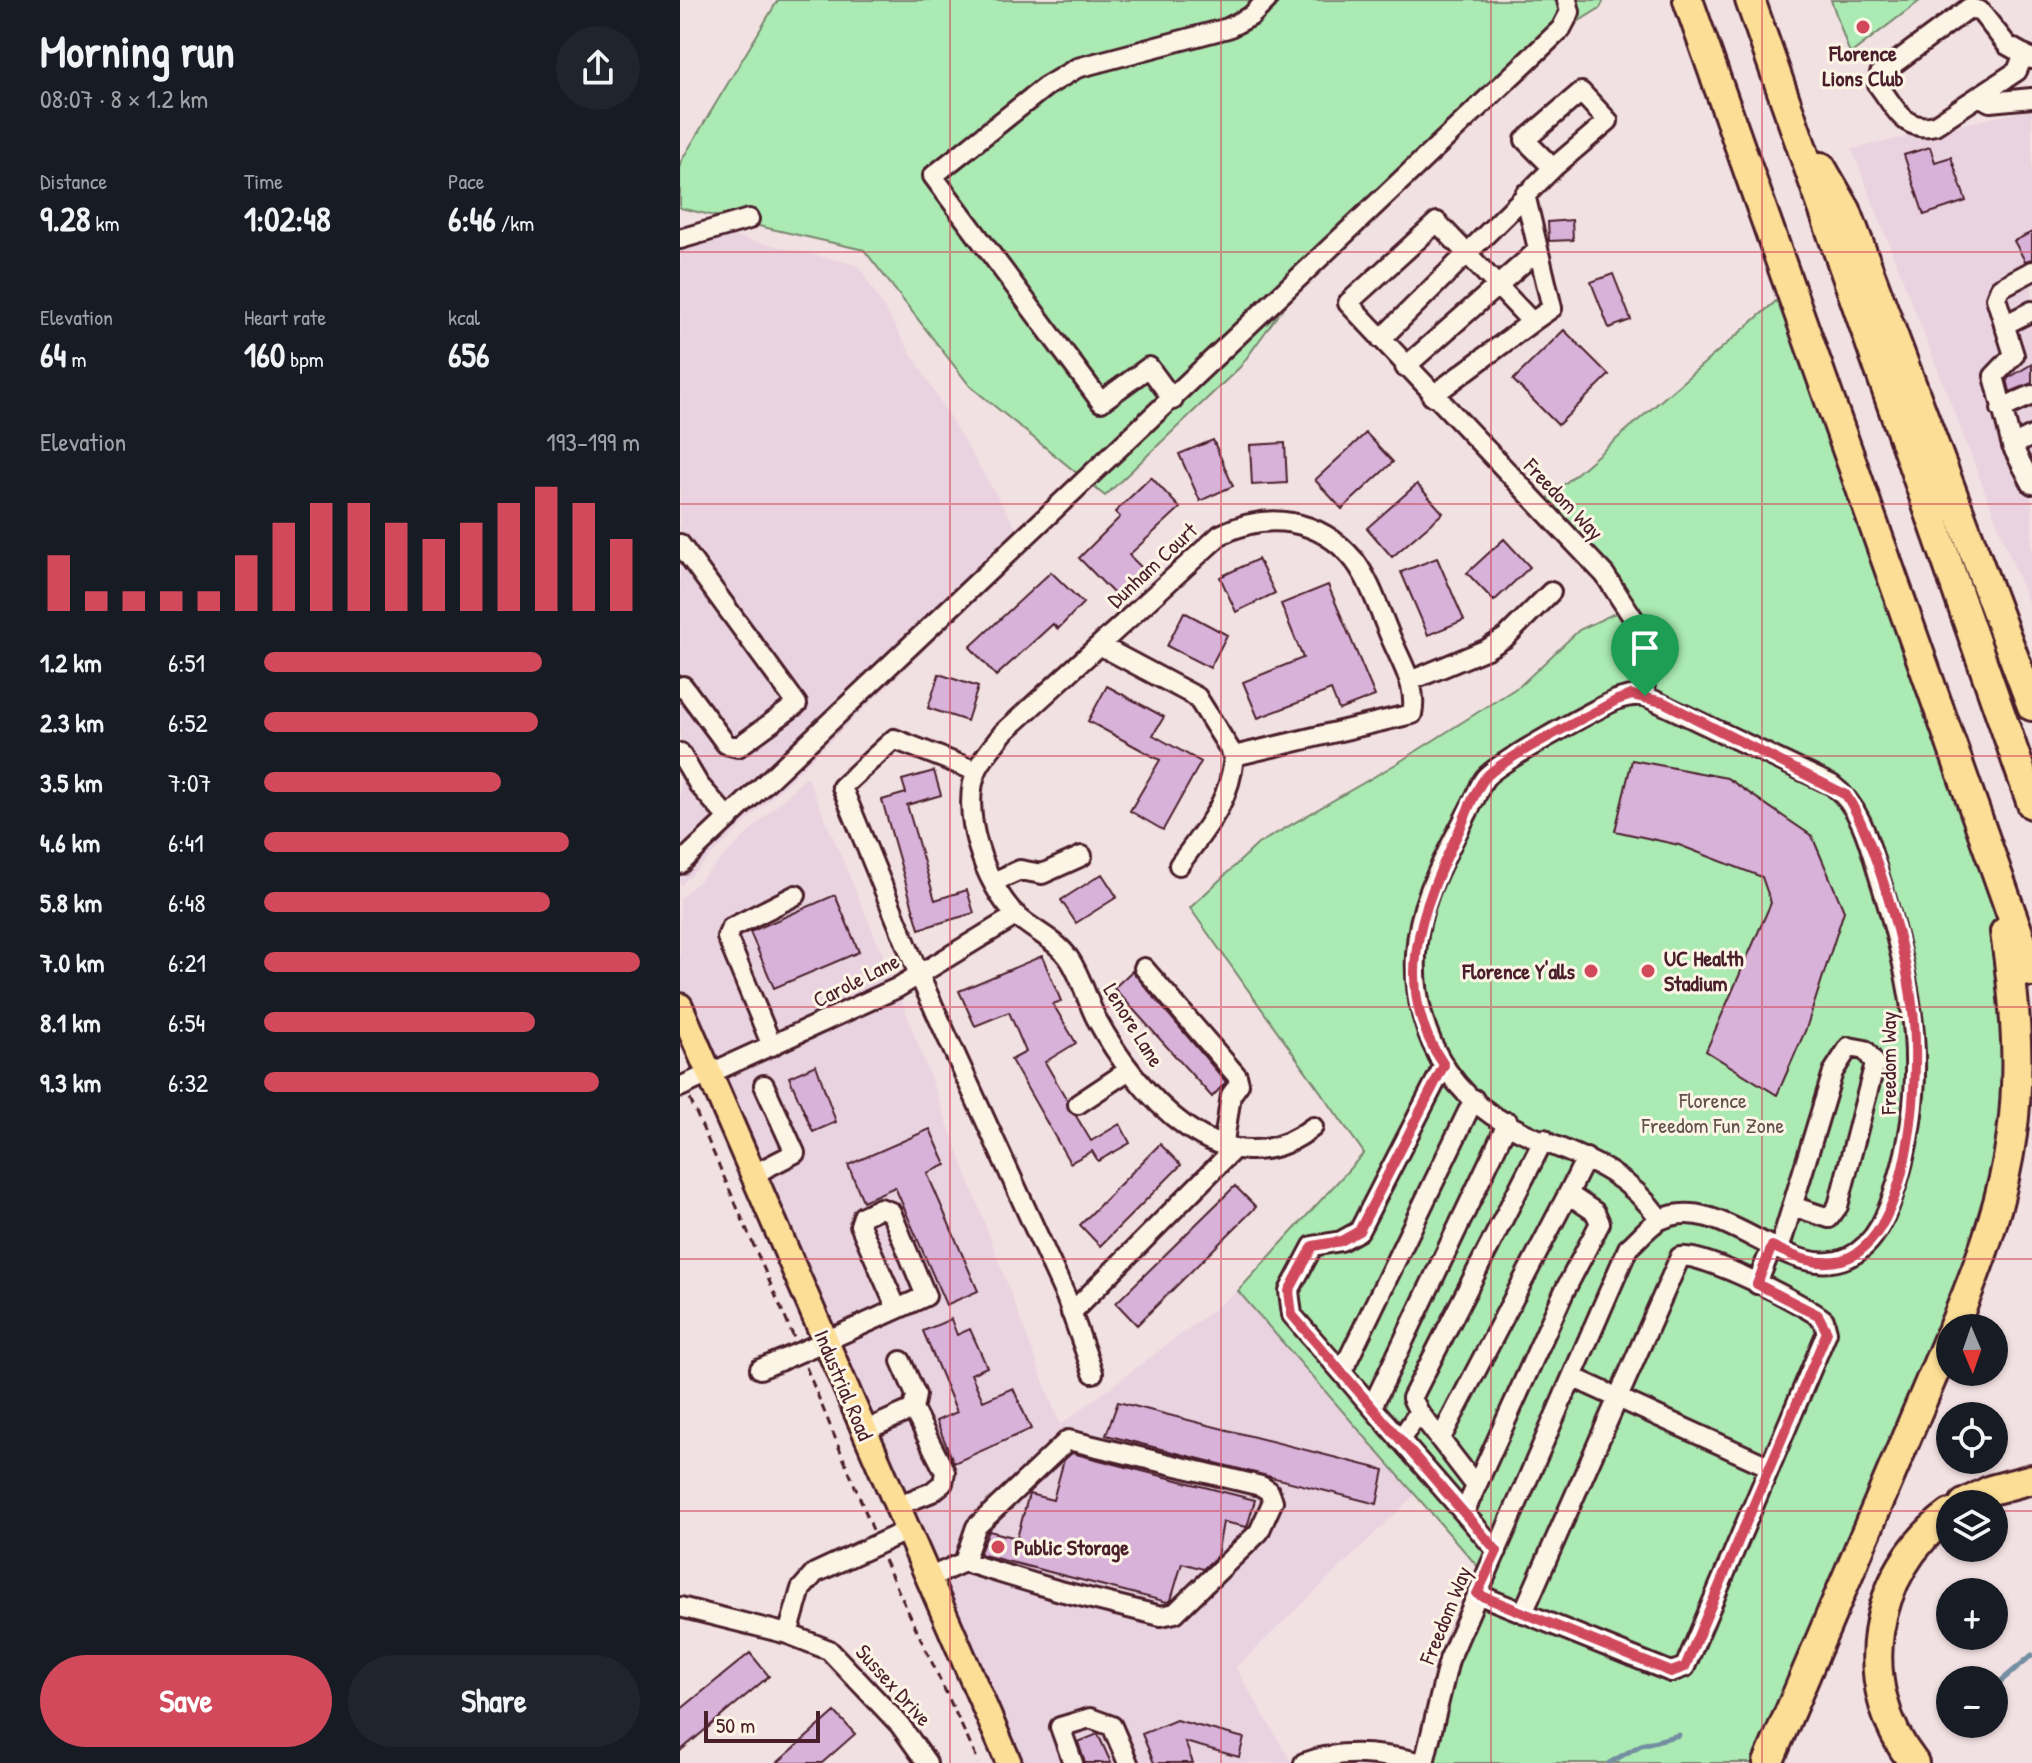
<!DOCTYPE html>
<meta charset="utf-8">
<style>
body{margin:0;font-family:"Patrick Hand",sans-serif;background:#20242c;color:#f1f3f6;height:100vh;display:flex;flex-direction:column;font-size:30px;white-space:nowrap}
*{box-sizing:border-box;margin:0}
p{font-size:26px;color:#9ea1a6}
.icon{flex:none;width:44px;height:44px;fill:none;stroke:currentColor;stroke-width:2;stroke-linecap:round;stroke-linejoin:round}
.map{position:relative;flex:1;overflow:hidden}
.side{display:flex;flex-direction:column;background:#171b24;width:680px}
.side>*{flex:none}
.needle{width:52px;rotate:178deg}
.controls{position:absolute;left:1256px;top:1314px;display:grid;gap:16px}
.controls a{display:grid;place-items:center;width:72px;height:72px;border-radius:50%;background:#171b24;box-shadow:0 2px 6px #0004;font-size:40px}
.scale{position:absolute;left:24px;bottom:20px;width:116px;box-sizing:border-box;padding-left:8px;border:4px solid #4a1f2b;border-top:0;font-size:22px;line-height:28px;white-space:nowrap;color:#4a1f2b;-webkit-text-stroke:6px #fcf5e5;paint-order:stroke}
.pin{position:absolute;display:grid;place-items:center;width:68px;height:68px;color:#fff;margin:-82px -34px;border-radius:50% 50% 50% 0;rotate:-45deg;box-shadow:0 0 8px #0007}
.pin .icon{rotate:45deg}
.round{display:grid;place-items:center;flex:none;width:84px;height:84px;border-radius:42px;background:#20242c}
.summary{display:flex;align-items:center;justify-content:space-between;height:136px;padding:0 40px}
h1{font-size:44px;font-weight:800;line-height:60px}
.stats{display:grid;grid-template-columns:repeat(3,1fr);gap:12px;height:136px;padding:8px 40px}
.stats div{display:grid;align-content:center}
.stats b{font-size:34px;font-weight:800}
.stats small{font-size:22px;font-weight:400}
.stats p{font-size:22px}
.chart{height:224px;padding:16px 40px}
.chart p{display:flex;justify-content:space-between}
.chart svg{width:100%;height:144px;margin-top:8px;stroke:#d1495b;stroke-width:6}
.cta{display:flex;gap:16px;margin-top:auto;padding:16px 40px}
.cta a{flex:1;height:92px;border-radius:48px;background:#d1495b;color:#fff;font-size:32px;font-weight:800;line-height:92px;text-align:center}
.cta a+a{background:#20242c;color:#f1f3f6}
ul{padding:0 40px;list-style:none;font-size:26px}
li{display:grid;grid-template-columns:128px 96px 1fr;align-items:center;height:60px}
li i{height:20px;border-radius:10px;background:#d1495b}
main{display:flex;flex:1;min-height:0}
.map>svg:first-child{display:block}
.built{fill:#ead3e0}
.green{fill:#abebb3;stroke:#7a856f;stroke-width:2}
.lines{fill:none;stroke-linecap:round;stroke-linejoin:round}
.stream{stroke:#738ea1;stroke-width:5}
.building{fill:#d9b2da;stroke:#4a1f2b;stroke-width:2}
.minor-casing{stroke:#4a1f2b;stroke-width:24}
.major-casing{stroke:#4a1f2b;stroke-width:30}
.highway-casing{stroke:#4a1f2b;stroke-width:34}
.path{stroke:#4a1f2b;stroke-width:3;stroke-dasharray:8 6;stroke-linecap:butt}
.minor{stroke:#fcf5e5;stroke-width:18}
.major{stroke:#fcde96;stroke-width:24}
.highway{stroke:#fcde96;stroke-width:28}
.route-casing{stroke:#fff;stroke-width:16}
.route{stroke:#d1495b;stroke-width:10}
.grid{fill:none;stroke:#d1495b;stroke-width:2;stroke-opacity:0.55}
.poi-dot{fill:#d1495b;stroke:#fcf5e5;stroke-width:3}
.labels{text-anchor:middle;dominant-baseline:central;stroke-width:6;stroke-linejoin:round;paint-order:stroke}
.poi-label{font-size:22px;font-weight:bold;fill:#4a1f2b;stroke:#fcf5e5;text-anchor:start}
.street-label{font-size:22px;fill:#4a1f2b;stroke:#fcf5e5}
.park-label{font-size:22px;fill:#62524d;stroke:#fcf5e5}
</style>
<main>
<section class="side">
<div class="summary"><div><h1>Morning run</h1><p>08:07 · 8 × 1.2 km</p></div><a class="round"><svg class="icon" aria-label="share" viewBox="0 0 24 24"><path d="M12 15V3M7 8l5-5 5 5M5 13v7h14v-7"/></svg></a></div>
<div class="stats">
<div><p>Distance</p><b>9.28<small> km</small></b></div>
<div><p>Time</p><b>1:02:48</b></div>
<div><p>Pace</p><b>6:46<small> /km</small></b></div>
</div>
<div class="stats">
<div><p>Elevation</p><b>64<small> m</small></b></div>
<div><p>Heart rate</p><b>160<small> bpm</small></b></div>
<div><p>kcal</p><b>656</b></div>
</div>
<div class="chart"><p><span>Elevation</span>193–199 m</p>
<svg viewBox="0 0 160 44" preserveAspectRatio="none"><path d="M5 44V27M15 44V38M25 44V38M35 44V38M45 44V38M55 44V27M65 44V17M75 44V11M85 44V11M95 44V17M105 44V22M115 44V17M125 44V11M135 44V6M145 44V11M155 44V22"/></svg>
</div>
<ul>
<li><b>1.2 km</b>6:51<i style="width:74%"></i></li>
<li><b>2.3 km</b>6:52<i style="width:73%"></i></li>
<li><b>3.5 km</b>7:07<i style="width:63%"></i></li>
<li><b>4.6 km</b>6:41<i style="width:81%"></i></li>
<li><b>5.8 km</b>6:48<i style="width:76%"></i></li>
<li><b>7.0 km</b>6:21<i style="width:100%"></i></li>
<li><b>8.1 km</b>6:54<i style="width:72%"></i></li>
<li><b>9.3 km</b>6:32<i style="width:89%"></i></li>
</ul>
<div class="cta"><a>Save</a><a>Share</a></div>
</section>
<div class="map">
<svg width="1352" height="1763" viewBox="0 0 1352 1763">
<rect width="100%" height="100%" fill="#f2e1e2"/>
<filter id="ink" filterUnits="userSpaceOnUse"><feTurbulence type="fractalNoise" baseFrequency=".0125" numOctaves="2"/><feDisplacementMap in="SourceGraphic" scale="16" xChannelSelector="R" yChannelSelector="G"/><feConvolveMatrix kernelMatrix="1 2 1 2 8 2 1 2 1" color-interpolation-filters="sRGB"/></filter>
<g filter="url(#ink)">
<path class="built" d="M1352,109V613L1172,149Z
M5,225L178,265L349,549L0,886V231Z
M127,776L217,988L380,1425L558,1291L737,1493L556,1668L612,1763H329L0,1007V899Z"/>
<path class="green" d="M98,0H924L920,8L867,41L602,309L560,367L425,496L290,386L184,250L0,208V163Z
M1151,0H1241L1170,54Z
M1110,289L1316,868L1333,1145L1088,1763H744L806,1576L558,1291L684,1153L510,908L578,844L716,764L841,685L899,630L948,607L859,506Z"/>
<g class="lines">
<path class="stream" d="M1314,1687L1352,1655
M1267,1699H1270
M929,1763L961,1745L999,1735"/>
</g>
<path class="building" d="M1250,147L1255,162L1271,157L1286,201L1244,215L1224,155Z
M892,220L893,240L869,241L868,222Z
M1352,232V259L1345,261L1334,241Z
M933,274L951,320L929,328L911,282Z
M884,330L929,375L878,425L833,380Z
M1352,364V383L1330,392L1327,379Z
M686,433L713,462L662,509L635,480Z
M533,440L553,486L520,501L499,454Z
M605,443L607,483L572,485L570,445Z
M471,477L500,508L449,555L463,569L436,596L399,558L440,517L435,512Z
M737,484L763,513L712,557L687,528Z
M824,539L850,567L814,601L787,573Z
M757,558L784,620L748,635L721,572Z
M578,559L595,593L556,612L540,577Z
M371,572L403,603L378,629L373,624L316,676L290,647Z
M648,585L695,696L659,710L651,690L578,718L563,682L623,658L601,604Z
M504,612L547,635L530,668L487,646Z
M259,674L298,687L287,721L248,708Z
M427,686L484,717L473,735L521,762L483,830L450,811L480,760L408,721Z
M952,760L1047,778L1132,836L1164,911L1126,1029L1097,1095L1026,1051L1091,903L1082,877L999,845L935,831Z
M254,771L261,795L227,805L255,900L287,890L294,913L239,929L202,800L226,793L222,780Z
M422,874L437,897L396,923L381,900Z
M155,895L179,952L94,988L70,932Z
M362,956L381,1001L373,1004L396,1043L365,1062L387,1100L388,1110L396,1116L411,1141L440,1124L450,1143L418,1161L412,1151L390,1163L331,1060L346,1052L329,1012L295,1026L279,991Z
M452,971L546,1082L532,1097L434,988Z
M136,1065L156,1122L133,1132L109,1077Z
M250,1129L266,1165L247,1173L298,1291L266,1305L215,1187L183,1201L168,1165Z
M480,1144L501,1165L420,1246L400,1225Z
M555,1186L576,1207L457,1325L436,1303Z
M271,1319L277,1335L290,1329L307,1367L291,1374L303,1401L333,1388L351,1429L274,1463L256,1421L277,1412L243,1331Z
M438,1402L704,1470L697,1504L426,1435Z
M392,1453L575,1500L567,1527L543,1522L537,1556L523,1569L502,1563L491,1600L487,1602L299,1554L309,1531L337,1538L349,1494L373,1500L384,1460Z
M70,1653L89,1676L0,1751V1710Z
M155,1712L175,1734L142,1763H97Z
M496,1720L564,1738L559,1757L505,1742L513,1763H474L462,1734Z
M418,1734L431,1763H405L398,1742Z"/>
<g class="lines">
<g class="minor-casing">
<path id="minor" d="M1344,54L1337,71L1255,125C1224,133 1215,107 1198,85L1200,74L1289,8L1300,11L1327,45L1352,59
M901,92L928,121L873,168L845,140Z
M1299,96L1310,102L1352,98
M845,194L872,308L852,322
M0,239L69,219
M1352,271L1320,288L1316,298L1334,355L1314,376L1332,446L1352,484
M1324,325L1352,311
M701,339L873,168
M725,367L858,250
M493,400L469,367L421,402L253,176L365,87L397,68L548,28L571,16L587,0
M1321,409L1352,395
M1332,446L1352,436
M0,544L117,704L58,747L46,744L3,686L0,688
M421,646L517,697L554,756
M730,681L807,649L826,637L871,592
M965,696C955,695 946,696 936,700C914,710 817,763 805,778C800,784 798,793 794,800C779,830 761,861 749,893C719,971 740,1067 812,1115C875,1156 930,1151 980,1219
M0,753L19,785L49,819
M554,756L732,714C738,688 721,662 711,638C700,613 691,582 674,560C639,518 586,511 540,535L323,733C315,744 304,756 298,768C278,809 305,885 336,915C352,930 375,939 388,957C401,975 406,998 416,1018C456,1092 544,1197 633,1127
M296,771L214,739L162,787L239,975L386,1297L413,1373
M0,864L881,29L890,12L887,0
M499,865C526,828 550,803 554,756
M313,882L340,870L362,874L402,856
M464,968L557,1076L559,1084L551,1095L543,1148
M92,1046L47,937L51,928L116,895
M764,1065L679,1231L661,1241L633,1246L609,1291L612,1315L817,1551
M0,1087L217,988L337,915
M398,1104L449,1070
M74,1174L115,1153L84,1085
M1099,1250L1153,1072L1169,1047L1185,1050L1195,1063L1158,1206L1149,1218L1112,1206
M1077,1284L1092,1246
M391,1313L554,1149
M80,1369C136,1346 191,1321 246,1296L211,1212L200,1208L183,1216L180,1225L217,1309
M662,1372L794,1099
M892,1377L1090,1467
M692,1407L828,1122
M739,1412L796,1486
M184,1431L233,1409L236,1395L221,1361
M761,1438L888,1194
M720,1440L739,1412L732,1398L864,1139
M217,1506L252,1492L263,1483L265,1472L233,1409
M784,1513L884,1292L920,1223L915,1212L888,1194L906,1158
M248,1578L284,1562L380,1591L481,1616L495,1613L579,1532L593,1501L589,1491L581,1486L388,1440L296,1527L284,1562
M797,1594C862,1620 927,1646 991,1672L1005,1667L1147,1332L1144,1320C1125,1304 1022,1252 1000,1257L843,1613
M0,1607L108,1634L149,1650L220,1725L247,1763
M108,1634L121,1589L135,1573L228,1530
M393,1763L380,1727L410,1718L432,1726L448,1763
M624,1763C663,1748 703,1754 743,1763
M744,1763L769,1660L948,1248C958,1240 969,1225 980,1220C1041,1189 1108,1286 1169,1257C1197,1244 1209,1210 1217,1183C1250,1076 1234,990 1202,886C1190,849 1184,809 1152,785L965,696L963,633L925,575L668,303L757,222L852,322L752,396"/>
</g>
<g class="major-casing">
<path id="major" d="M0,1006L329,1763"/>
</g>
<g class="highway-casing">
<path id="highway" d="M1008,0L1352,972
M1070,0L1352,804
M1141,167L1166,210L1352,706
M1273,1328C1337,1177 1349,1094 1325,932
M1284,1504L1311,1490L1352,1479
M1088,1763L1270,1335
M1234,1763C1173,1686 1190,1572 1270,1514"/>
</g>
<path class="path" d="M10,1099L114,1338
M126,1367L193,1530
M204,1560L299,1763"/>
<use href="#minor" class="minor"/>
<use href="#major" class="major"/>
<use href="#highway" class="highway"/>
</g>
</g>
<g class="lines" filter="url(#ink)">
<g class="route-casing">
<path id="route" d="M952,695L983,702L1166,795C1196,841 1225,949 1232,1004C1241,1064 1234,1239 1162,1260C1136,1267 1114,1257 1092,1246L1077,1284L1138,1315L1147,1332L1005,1667L991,1672L797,1594L817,1551L612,1315L609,1291L633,1246L661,1241L679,1231L764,1065C710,988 741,908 778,833C786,816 793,793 805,778C821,759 910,715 937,700Z"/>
</g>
<use href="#route" class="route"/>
</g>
<path class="grid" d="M270,0V1763M541,0V1763M811,0V1763M1082,0V1763M0,252H1352M0,504H1352M0,756H1352M0,1007H1352M0,1259H1352M0,1511H1270M1314,1511H1352"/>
<g class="poi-dot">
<circle cx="1183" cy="27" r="8"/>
<circle cx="911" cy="971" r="8"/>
<circle cx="968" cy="971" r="8"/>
<circle cx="318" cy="1547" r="8"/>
</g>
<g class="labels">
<g class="poi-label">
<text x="1183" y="53" text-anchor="middle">Florence<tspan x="1183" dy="25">Lions Club</tspan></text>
<text x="984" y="958">UC Health<tspan x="984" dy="25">Stadium</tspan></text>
<text x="895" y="971" text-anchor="end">Florence Y'alls</text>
<text x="334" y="1547">Public Storage</text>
</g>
<g class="street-label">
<text transform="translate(884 499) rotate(46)">Freedom Way</text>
<text transform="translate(472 565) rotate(-43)">Dunham Court</text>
<text transform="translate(176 980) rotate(-27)">Carole Lane</text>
<text transform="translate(454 1025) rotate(58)">Lenore Lane</text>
<text transform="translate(1208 1063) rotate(-90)">Freedom Way</text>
<text transform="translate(164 1385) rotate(67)">Industrial Road</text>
<text transform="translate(765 1615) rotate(-68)">Freedom Way</text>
<text transform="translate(214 1685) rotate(48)">Sussex Drive</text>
</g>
<g class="park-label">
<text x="1033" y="1100">Florence<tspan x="1033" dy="25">Freedom Fun Zone</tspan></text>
</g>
</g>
</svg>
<div class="controls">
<a><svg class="needle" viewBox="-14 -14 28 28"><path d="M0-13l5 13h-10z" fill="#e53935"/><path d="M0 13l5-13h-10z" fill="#9ea1a6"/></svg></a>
<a><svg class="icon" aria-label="locate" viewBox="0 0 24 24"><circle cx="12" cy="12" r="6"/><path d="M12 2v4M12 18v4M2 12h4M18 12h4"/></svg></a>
<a><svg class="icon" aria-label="layers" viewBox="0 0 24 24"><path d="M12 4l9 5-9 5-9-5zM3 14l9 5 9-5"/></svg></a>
<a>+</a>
<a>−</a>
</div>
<div class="scale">50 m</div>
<div class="pin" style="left:965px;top:696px;background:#1e9e55"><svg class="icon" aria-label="arrive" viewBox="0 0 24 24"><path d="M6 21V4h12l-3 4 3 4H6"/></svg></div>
</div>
</main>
